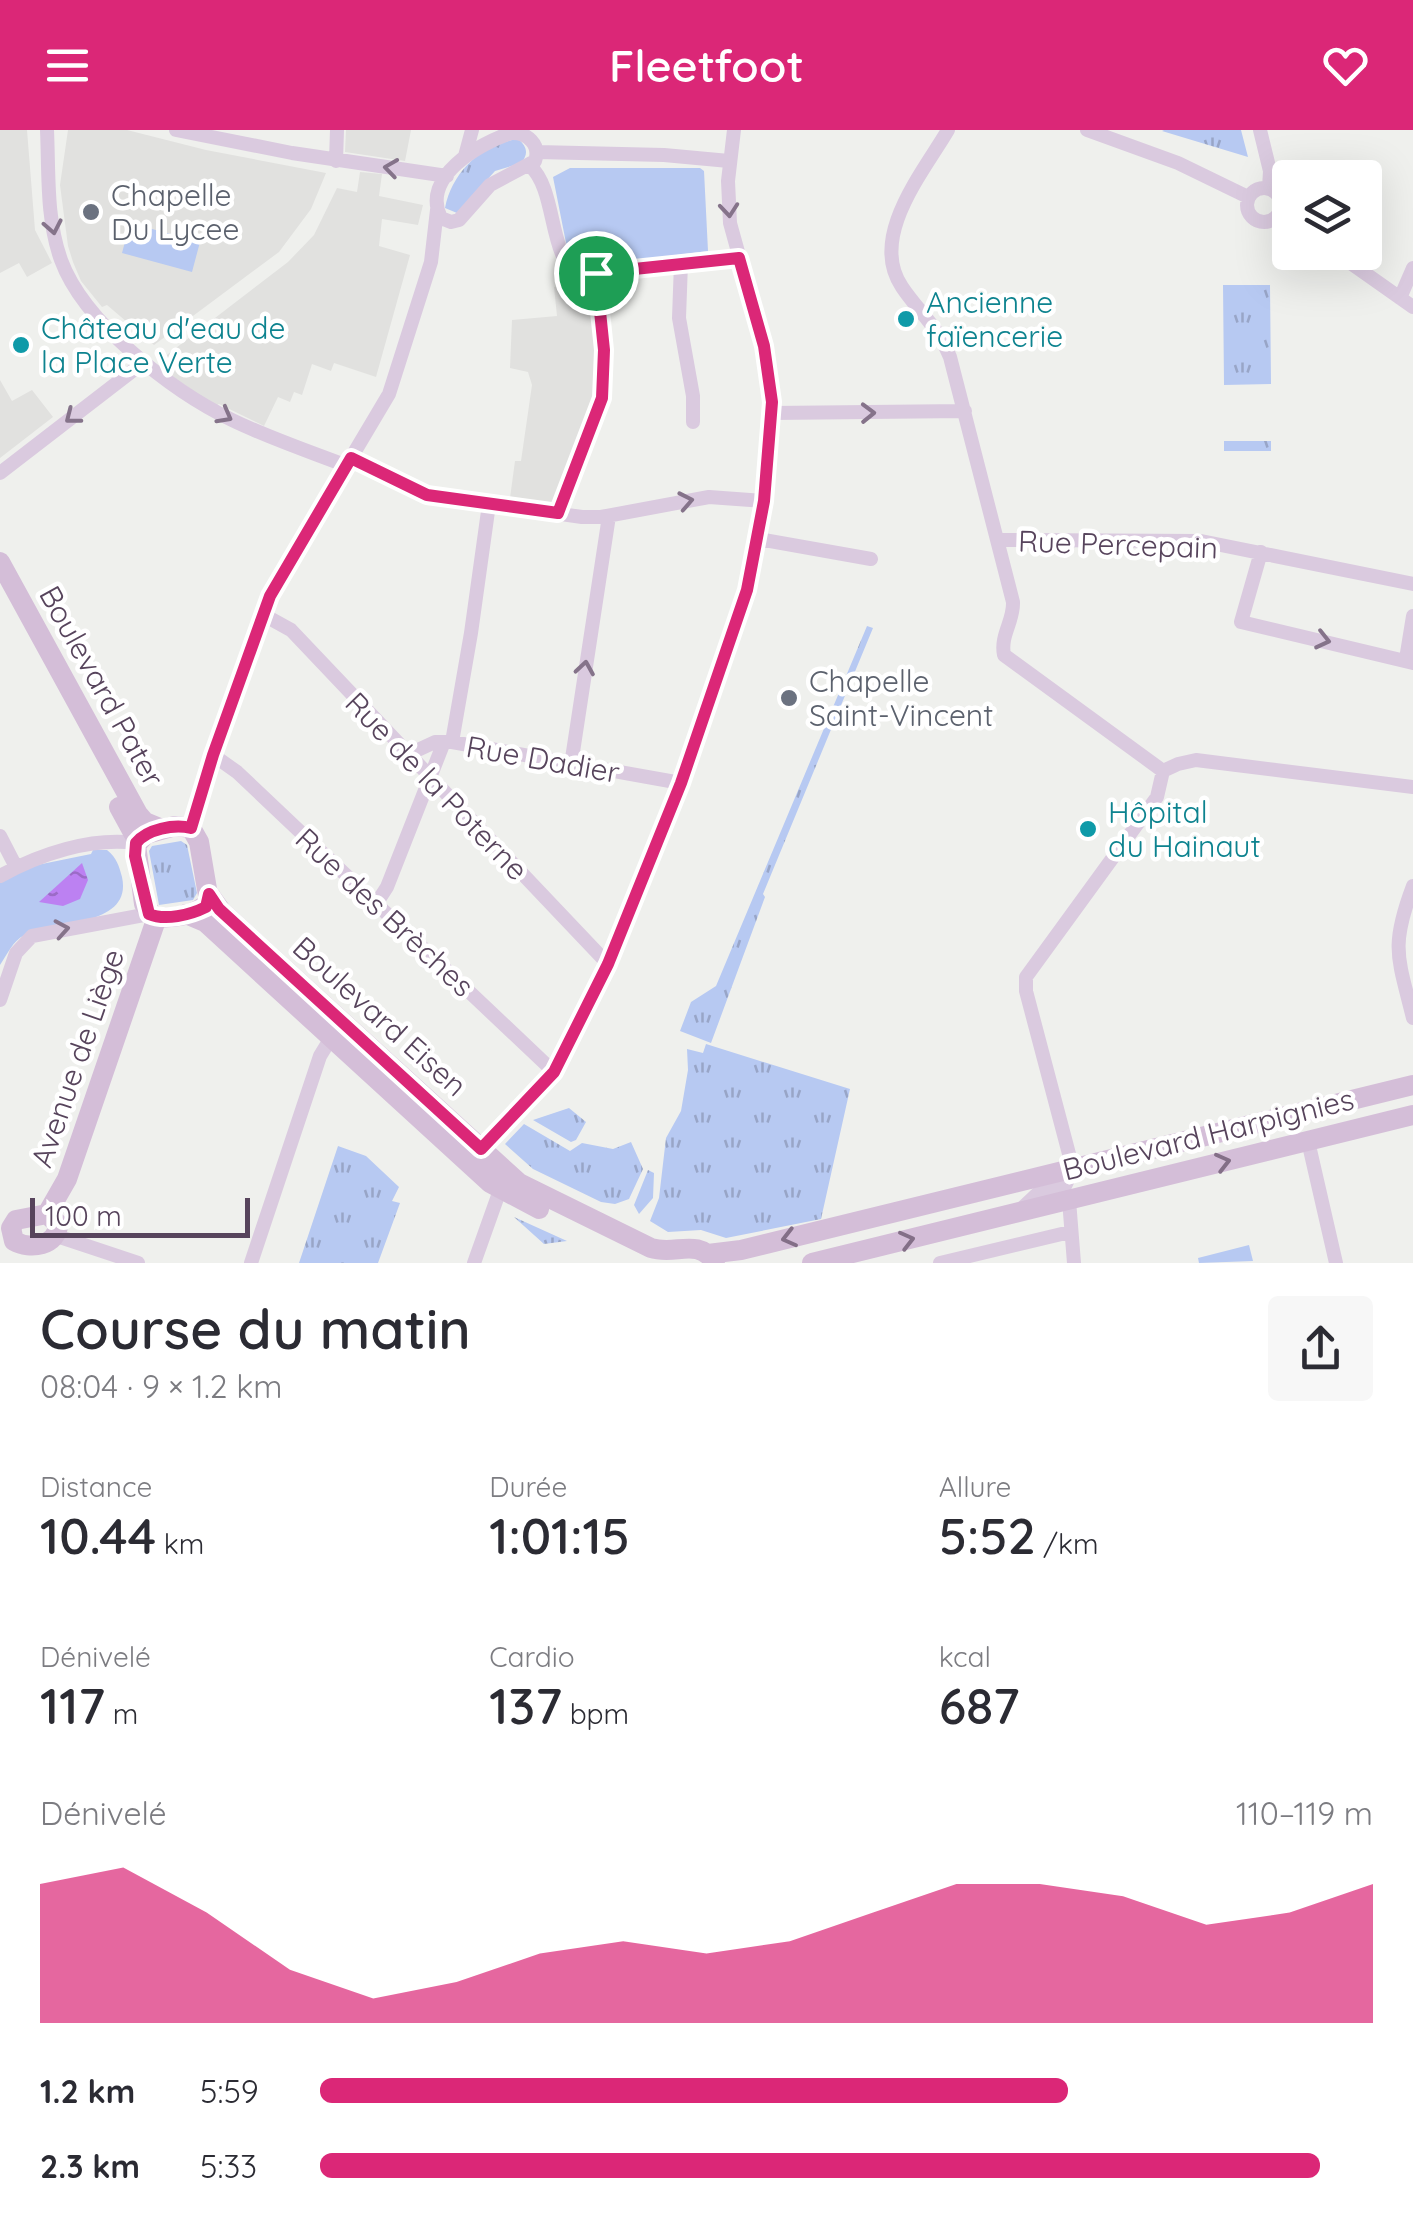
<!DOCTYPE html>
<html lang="fr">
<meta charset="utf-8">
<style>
body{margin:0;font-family:Quicksand,sans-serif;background:#f7f7f7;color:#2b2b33;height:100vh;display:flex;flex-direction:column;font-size:38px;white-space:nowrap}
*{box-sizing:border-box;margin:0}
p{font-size:32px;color:#7c7c81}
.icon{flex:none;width:55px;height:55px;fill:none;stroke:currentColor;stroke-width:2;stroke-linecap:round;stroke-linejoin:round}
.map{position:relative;height:1133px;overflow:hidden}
.sheet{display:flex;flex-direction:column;background:#fff;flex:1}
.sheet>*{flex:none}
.tools{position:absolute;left:1272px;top:30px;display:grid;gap:20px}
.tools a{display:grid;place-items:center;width:110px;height:110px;border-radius:10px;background:#fff;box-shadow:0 10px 40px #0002;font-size:50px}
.scale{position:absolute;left:30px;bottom:25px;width:220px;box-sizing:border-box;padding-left:10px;border:5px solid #57445c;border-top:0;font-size:28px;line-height:35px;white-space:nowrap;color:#57445c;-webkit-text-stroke:8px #fff;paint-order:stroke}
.pin{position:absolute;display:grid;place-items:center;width:85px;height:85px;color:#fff;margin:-42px;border:5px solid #fff;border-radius:50%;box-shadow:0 2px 10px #0007}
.round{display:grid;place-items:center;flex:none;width:105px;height:105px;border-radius:10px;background:#f7f7f7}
.headline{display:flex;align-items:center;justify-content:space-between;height:170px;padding:0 40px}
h1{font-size:55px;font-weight:600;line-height:75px}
.metrics{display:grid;grid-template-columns:repeat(3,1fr);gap:15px;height:170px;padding:10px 40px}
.metrics div{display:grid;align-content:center}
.metrics b{font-size:50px;font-weight:600}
.metrics small{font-size:28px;font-weight:400}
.metrics p{font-size:28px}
.chart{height:280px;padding:20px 40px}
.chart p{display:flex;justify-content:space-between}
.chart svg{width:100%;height:180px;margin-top:10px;fill:#db2777;opacity:.7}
ul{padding:0 40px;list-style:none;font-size:32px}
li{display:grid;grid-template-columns:160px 120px 1fr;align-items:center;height:75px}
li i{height:25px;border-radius:12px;background:#db2777}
header{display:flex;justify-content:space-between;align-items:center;height:130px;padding:0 40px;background:#db2777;color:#fff;font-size:45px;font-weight:600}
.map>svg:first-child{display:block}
.education{fill:#e1e1df}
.grass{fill:url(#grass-tufts)}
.park{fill:#b7c9f2}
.water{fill:url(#water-ripples)}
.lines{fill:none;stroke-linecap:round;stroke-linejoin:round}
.street{stroke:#dacadf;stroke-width:14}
.secondary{stroke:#d4bed8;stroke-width:20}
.oneway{stroke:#85738a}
.oneway2{stroke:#836f87}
.route-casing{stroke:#fff;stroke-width:20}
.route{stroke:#db2777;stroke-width:12}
.worship-dot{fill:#6b7280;stroke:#fff;stroke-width:4}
.culture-dot{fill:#0f9aa8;stroke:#fff;stroke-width:4}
.labels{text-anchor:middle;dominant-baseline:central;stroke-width:9;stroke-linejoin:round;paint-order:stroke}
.worship-label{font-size:30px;fill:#5b616d;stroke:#fff;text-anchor:start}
.culture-label{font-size:30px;fill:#0d838f;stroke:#fff;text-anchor:start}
.street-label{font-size:30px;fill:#57445c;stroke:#fff}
</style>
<header><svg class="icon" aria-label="menu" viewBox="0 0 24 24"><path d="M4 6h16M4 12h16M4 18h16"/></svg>Fleetfoot<svg class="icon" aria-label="heart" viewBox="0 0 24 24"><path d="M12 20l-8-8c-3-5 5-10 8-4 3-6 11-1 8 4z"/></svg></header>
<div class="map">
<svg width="1413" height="1133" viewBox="0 0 1413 1133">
<defs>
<pattern id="grass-tufts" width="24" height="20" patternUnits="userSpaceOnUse" patternTransform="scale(2.5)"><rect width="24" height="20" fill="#b7c9f2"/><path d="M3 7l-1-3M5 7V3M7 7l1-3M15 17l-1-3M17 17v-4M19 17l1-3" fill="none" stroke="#98a5c7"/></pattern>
<pattern id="water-ripples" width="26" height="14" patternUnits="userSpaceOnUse" patternTransform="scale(2.5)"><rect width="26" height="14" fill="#bc81f2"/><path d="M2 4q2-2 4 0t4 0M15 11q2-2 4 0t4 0" fill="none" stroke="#9c6bc7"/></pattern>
</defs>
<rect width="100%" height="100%" fill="#eff0ed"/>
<path class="education" d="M0,0H27L35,100L52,133L27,147L19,133L0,143Z
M68,0H127L206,20L326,43L311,79L279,122L154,215L107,175L102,177L81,151L73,132L68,116L60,55Z
M346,0H411L405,31L345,22Z
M360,42L382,44L379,66L423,75L418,95L382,89L379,116L410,125L376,247L334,233L331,241L312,234L302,265L294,262L290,272L278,267L264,296L219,274L215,276L159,237V231L288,132L314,105L337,58L357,62Z
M591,153L600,231L595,275L555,370L551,374L510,368L515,331H521L532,255L528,242L510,238L512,190L557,186L554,157Z
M0,250L12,271L32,260L53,287L0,328Z"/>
<path class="grass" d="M1241,0L1248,27L1162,1L1164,0Z
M518,9C527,16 529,24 521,33L495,41L457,83L445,78C452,42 481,14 518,9Z
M1223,155H1270L1271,254L1224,255Z
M1224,311H1271V321H1224Z
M867,496L873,498L763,764L765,767L711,913L680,901L691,872L716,856Z
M181,711L187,715L197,763L193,770L159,775L149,721L152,716Z
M706,914L850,959L821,1089L726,1108L701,1100L668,1102L650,1091L659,1068L666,1008L681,981L688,940L687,919L703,923Z
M569,978L586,992L576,1010L571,1012L533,990Z
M524,994L570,1021L582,1013L613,1019L631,1012L643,1039L629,1069L615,1074L601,1072L533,1039L505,1014Z
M338,1016L366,1026L399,1057L392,1071L400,1073L378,1133H299Z
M648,1040L654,1043L653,1068L639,1084L634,1075Z
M514,1087L567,1111L544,1114Z
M1249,1115L1253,1131L1199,1133L1198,1128Z"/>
<path class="park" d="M570,38H700L704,41L708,121L582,137L569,128L553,47Z
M130,93L200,112L192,142L122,123Z
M93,720H107C117,728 119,736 122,747C133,797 54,791 25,805C13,810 7,825 0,835V751L37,735L91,724Z"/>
<path class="water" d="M82,733L88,750L80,769L63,776L39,772Z"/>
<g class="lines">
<path class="street" d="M47,0C49,44 46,88 61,130C84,193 172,261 232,290C269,308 308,321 347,336
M176,0L292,23L447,46
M948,0C924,41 868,107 902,157C918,181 939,198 950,227L1013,472C1014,491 1000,505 1004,525L1163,641
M1087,0L1178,33L1248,67
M1260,0L1270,41L1269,59
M511,3C527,2 541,15 535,31L490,55L459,90L451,92L441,88C420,47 480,13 511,3Z
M537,22L664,25L729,31
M465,26L472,0
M336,31L337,0
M530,36C559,61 547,139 585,145L739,128
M1247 75a17 17 0 1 1 34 0a17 17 0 1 1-34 0Z
M1335,122L1413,177
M681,133L679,188L693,266V292
M1400,168L1413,138
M772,283L965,281
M351,328L427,365L582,387H601L709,367L765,371
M0,343L144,232
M557,383L601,268L604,221L596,143
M758,409L871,429
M998,410L1201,411L1413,454
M1261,422L1241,492L1413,533
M262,484L291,500L608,834
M1406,529L1413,486
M452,612L471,503L489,374
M213,625L237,642L554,942
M407,625L435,612H452L681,653
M571,635L609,386
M1163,641L1178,634L1196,630L1413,657
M191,698L213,625L269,466L389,264L431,132L437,80
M0,706L16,737
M0,746C40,724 91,707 136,713
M1413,756C1390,817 1398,827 1413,888
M376,774L387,757L444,612
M0,870L16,823L32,806L149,784
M1308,1011L1336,1133
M481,1019L557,937L608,834L681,653L754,434L765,371L773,272L764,216L730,93L728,51L734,0
M1069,1070L1074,1133
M1018,1082L1037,1064L1065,1056L1073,1039L1026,861V847L1157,667L1163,641
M57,1106L138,1133
M251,1133L320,926L331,908
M474,1133L500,1060
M940,1133L1070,1102"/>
<path class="secondary" d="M0,432L138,684L145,692L162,699
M119,677L137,710
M175,696L191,698L199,712L209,771C198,786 171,789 154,787L144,774L136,715L146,704Z
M209,764L222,782L519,1053L651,1118C676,1126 696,1107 715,1132
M186,784L205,792L490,1053L539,1079
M47,1084L67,1049L157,787
M47,1084L58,1094C58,1116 30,1120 14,1111L11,1098L16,1090Z
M708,1124L741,1120L1413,955
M812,1133L1413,985"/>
</g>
<defs><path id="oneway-chevron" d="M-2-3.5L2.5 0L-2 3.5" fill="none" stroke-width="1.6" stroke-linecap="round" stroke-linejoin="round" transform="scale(2.5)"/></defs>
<g class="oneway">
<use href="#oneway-chevron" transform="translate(391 38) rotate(-172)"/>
<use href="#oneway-chevron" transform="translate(729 80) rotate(85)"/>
<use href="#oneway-chevron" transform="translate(53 97) rotate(79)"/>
<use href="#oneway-chevron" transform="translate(868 283) rotate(-1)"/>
<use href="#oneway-chevron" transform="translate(225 286) rotate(29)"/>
<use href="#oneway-chevron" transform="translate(72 287) rotate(142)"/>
<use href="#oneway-chevron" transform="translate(686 371) rotate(-11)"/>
<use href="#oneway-chevron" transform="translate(1323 510) rotate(13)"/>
<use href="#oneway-chevron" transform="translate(585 538) rotate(-81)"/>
<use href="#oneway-chevron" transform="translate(62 799) rotate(-10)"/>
</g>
<g class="oneway2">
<use href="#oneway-chevron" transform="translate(1223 1032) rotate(-14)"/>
<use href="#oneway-chevron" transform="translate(789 1108) rotate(166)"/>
<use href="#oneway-chevron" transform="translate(907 1110) rotate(-14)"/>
</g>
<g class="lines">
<g class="route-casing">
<path id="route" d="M739,128L764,216L772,272L764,371L747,460L681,653L608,834L554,942L481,1019L219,779L209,764L206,777C190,785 165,791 149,784L135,726L136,713C147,699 174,694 191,698L213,625L270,466L351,328L427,365L558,383L602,268L604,220L596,143Z"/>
</g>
<use href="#route" class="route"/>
</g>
<g class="worship-dot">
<circle cx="91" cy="82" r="10"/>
<circle cx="789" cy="568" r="10"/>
</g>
<g class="culture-dot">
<circle cx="906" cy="189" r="10"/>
<circle cx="21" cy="215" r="10"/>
<circle cx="1088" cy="699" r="10"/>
</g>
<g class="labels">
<g class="worship-label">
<text x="111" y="65">Chapelle<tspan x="111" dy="34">Du Lycee</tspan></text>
<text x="809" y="551">Chapelle<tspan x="809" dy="34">Saint-Vincent</tspan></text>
</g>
<g class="culture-label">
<text x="926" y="172">Ancienne<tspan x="926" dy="34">faïencerie</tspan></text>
<text x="41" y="198">Château d'eau de<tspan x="41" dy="34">la Place Verte</tspan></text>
<text x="1108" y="682">Hôpital<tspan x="1108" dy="34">du Hainaut</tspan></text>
</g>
<g class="street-label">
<text transform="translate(1118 414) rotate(2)">Rue Percepain</text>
<text transform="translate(102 556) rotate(61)">Boulevard Pater</text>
<text transform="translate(543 629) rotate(10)">Rue Dadier</text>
<text transform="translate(437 656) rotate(46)">Rue de la Poterne</text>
<text transform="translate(385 782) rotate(43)">Rue des Brèches</text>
<text transform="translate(380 886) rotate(42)">Boulevard Eisen</text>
<text transform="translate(77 928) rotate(-71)">Avenue de Liège</text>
<text transform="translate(1208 1004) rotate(-14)">Boulevard Harpignies</text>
</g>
</g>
</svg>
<div class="tools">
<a><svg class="icon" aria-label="layers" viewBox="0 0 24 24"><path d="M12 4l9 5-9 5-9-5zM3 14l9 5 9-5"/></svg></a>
</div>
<div class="scale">100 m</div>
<div class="pin" style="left:596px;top:143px;background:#1e9e55"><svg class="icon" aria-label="arrive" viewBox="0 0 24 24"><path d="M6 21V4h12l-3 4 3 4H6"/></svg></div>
</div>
<section class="sheet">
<div class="headline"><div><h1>Course du matin</h1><p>08:04 · 9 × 1.2 km</p></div><a class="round"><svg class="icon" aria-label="share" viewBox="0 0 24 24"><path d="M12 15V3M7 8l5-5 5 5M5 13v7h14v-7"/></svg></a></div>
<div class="metrics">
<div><p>Distance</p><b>10.44<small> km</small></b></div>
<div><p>Durée</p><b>1:01:15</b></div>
<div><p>Allure</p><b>5:52<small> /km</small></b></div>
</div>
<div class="metrics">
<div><p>Dénivelé</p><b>117<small> m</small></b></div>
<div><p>Cardio</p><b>137<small> bpm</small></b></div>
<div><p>kcal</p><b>687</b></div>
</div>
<div class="chart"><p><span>Dénivelé</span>110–119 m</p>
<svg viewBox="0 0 160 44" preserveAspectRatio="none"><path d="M0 44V10L10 6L20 17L30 31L40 38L50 34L60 27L70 24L80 27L90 24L100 17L110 10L120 10L130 13L140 20L150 17L160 10V44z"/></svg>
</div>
<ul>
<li><b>1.2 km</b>5:59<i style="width:71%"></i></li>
<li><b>2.3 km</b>5:33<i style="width:95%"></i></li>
</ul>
</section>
